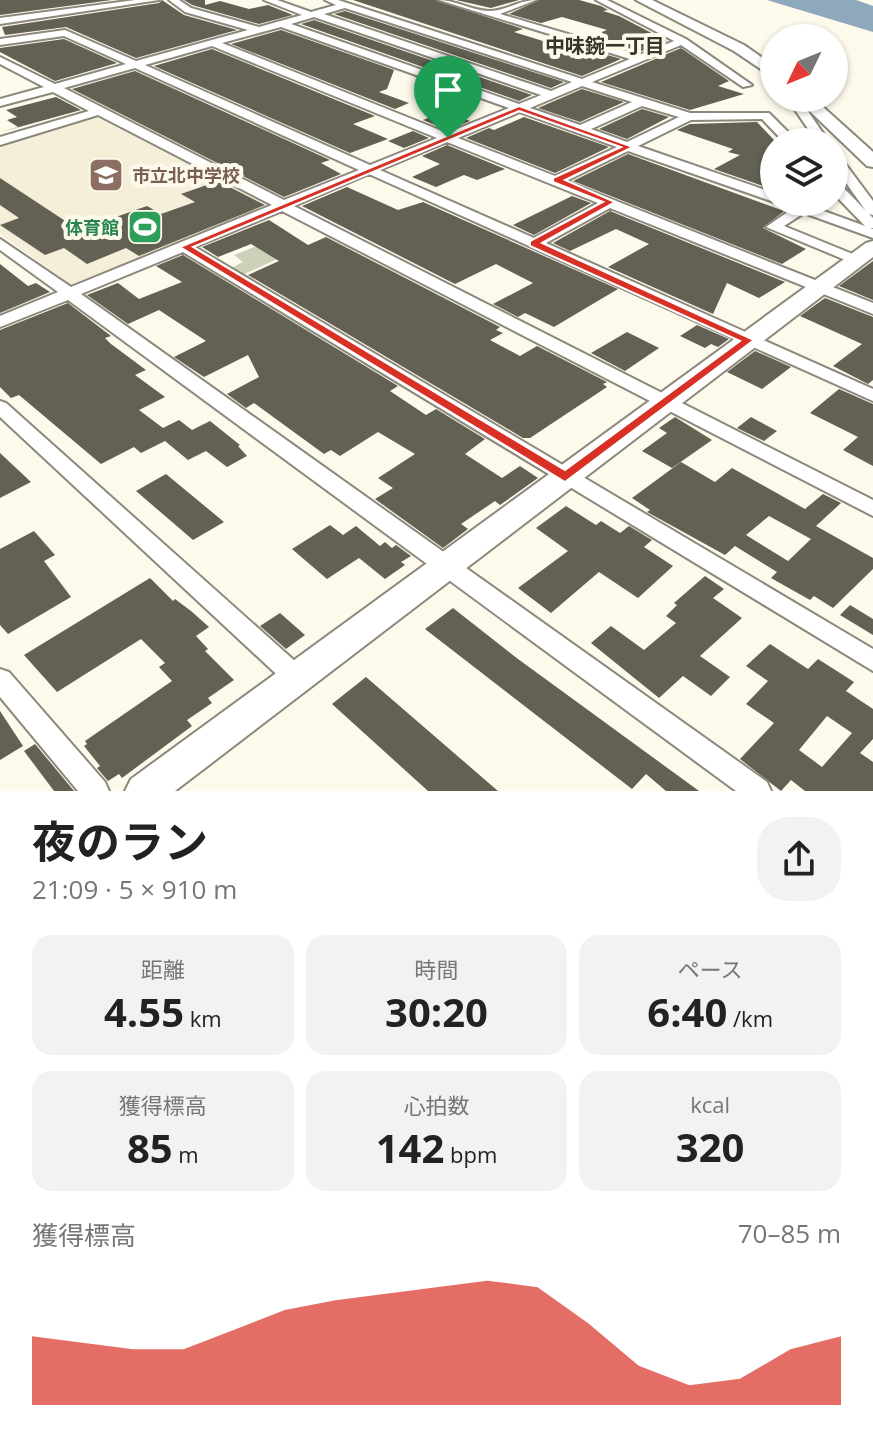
<!DOCTYPE html>
<html lang="ja">
<meta charset="utf-8">
<style>
body{margin:0;font-family:"Open Sans","Noto Sans JP",sans-serif;background:#f2f2f2;color:#222;height:100vh;display:flex;flex-direction:column;font-size:30px;white-space:nowrap}
*{box-sizing:border-box;margin:0}
p{font-size:26px;color:#767676}
.icon{flex:none;width:44px;height:44px;fill:none;stroke:currentColor;stroke-width:2;stroke-linecap:round;stroke-linejoin:round}
.map{position:relative;height:791px;overflow:hidden}
.drawer{display:flex;flex-direction:column;background:#fff;flex:1}
.drawer>*{flex:none}
.needle{width:52px;rotate:227deg}
.controls{position:absolute;left:760px;top:24px;display:grid;gap:16px}
.controls a{display:grid;place-items:center;width:88px;height:88px;border-radius:50%;background:#fff;box-shadow:0 2px 6px #0004;font-size:40px}
.pin{position:absolute;display:grid;place-items:center;width:68px;height:68px;color:#fff;margin:-82px -34px;border-radius:50% 50% 50% 0;rotate:-45deg;box-shadow:0 0 8px #0007}
.pin .icon{rotate:45deg}
.round{display:grid;place-items:center;flex:none;width:84px;height:84px;border-radius:32px;background:#f2f2f2}
.head{display:flex;align-items:center;justify-content:space-between;height:136px;padding:0 32px}
h1{font-size:44px;font-weight:700;line-height:60px}
.metrics{display:grid;grid-template-columns:repeat(3,1fr);gap:12px;height:136px;padding:8px 32px}
.metrics div{display:grid;align-content:center;border-radius:20px;background:#f2f2f2;text-align:center}
.metrics b{font-size:40px;font-weight:700}
.metrics small{font-size:22px;font-weight:400}
.metrics p{font-size:22px}
.chart{height:224px;padding:16px 32px}
.chart p{display:flex;justify-content:space-between}
.chart svg{width:100%;height:144px;margin-top:8px;fill:#d93025;opacity:.7}
.map>svg:first-child{display:block}
.built{fill:#f5efda}
.green{fill:#ced1ba}
.water{fill:#8ea8be}
.building{fill:#636054;fill-rule:evenodd}
.lines{fill:none;stroke-linecap:round;stroke-linejoin:round}
.street-casing{stroke:#8c887c;stroke-width:4}
.secondary-casing{stroke:#8c887c;stroke-width:4}
.street{fill:#fff;fill-rule:evenodd}
.secondary{fill:#fff;fill-rule:evenodd}
.route{fill:#d93025;stroke:#fff;stroke-width:2;fill-rule:evenodd}
.labels{text-anchor:middle;dominant-baseline:central;stroke-width:8;stroke-linejoin:round;paint-order:stroke}
.far-education-label{font-size:18px;font-weight:bold;fill:#785e54;stroke:#fdf9eb;text-anchor:start}
.far-leisure-label{font-size:18px;font-weight:bold;fill:#27864d;stroke:#fdf9eb;text-anchor:end}
.far-neighbourhood-label{font-size:20px;font-weight:bold;fill:#38352b;stroke:#fdf9eb}
</style>
<div class="map">
<svg width="873" height="791" viewBox="0 0 873 791">
<rect width="100%" height="100%" fill="#fdf9eb"/>
<path class="built" d="M94,116L269,205L268,207L73,286L0,234V146Z"/>
<path class="green" d="M284,235L306,246L240,276L229,269L243,262L234,255Z"/>
<path class="water" d="M767,0H856L873,6V32Z"/>
<path class="building" d="M0,0H112L0,15Z
M162,0L184,15L237,30L136,58L66,27L5,35L2,27L159,3Z
M184,0H205V5L220,1L249,9L268,5L293,15L259,24L192,5Z
M353,0H436L523,29L514,32L562,47L570,44L621,59L582,76Z
M456,0H519L491,8Z
M539,0H579L601,6L608,10L603,11L619,16L667,41L639,52L589,37L607,30L562,17L541,23L509,14Z
M345,11L564,82L551,88L334,14Z
M314,20L532,95L519,101L301,24Z
M281,30L394,70L387,89L379,92L409,103L395,109L231,44Z
M64,39L117,63L55,81L0,52V48Z
M681,48L729,81L718,86L744,94L690,110L601,82Z
M212,49L375,116L353,124L388,139L350,153L154,66Z
M135,71L330,160L321,163L341,174L284,197L72,89Z
M582,89L624,102L580,122L538,108Z
M56,97L81,110L1,132L18,127L7,120L17,117L6,110Z
M642,109L669,117L627,139L599,129Z
M446,111L470,121L447,130L423,120Z
M524,117L609,147L555,173L466,138L489,128L494,130Z
M757,122L774,140V179L763,186L714,169L740,155L728,152L733,149L677,130L690,124Z
M413,131L429,138L404,148L388,141Z
M447,145L505,169L477,180L464,175L436,187L412,177L440,164L422,156Z
M628,154L784,211L763,228L806,249L782,264L573,181Z
M0,178L79,230L147,206L161,214L195,202L181,194L218,181L265,205L139,256L126,248L87,264L64,248L45,255L0,225L19,218L0,205Z
M347,187L398,210L423,202L618,289L554,327L525,313L518,317L493,304L533,283L496,264L455,284L302,206Z
M572,196L591,203L534,235L513,225Z
M610,211L785,282L759,298L727,283L713,314L608,267L649,244L616,229L570,251L553,243Z
M269,220L308,245L326,237L500,327L496,330L503,333L490,340L520,356L537,346L607,382L603,384L607,387L530,438H523L248,275L279,261L251,244L218,257L202,247Z
M183,255L398,386L390,391L426,415L436,409L485,439L465,454L502,478L520,466L538,478L500,505L495,501L461,524L468,529L443,548L375,499L393,488L378,478L415,454L378,432L340,456L331,450L324,454L254,403L246,408L227,394L259,377L248,355L204,377L174,357L206,341L159,310L128,324L87,295L118,283L139,299L182,282L156,266Z
M873,261V300L839,286Z
M0,264L28,286L36,283L50,292L0,313Z
M825,298L873,317V380L868,384L833,366L862,344L800,316Z
M68,303L111,336L105,338L111,344L146,370L135,375L165,397L139,410L163,428L179,420L192,430L210,421L240,445L238,446L247,456L227,467L206,451L188,460L165,441L141,453L134,447L101,464L19,395L11,398L0,387V330Z
M697,325L729,339L718,347L711,344L705,348L680,336Z
M627,332L659,348L625,371L591,353Z
M755,351L791,367L762,389L727,372Z
M839,389L873,404V466L843,450L858,437L810,413Z
M675,417L712,440L672,468L642,451L667,433L659,428Z
M751,417L777,431L764,441L737,428Z
M0,453L31,482L0,498Z
M681,462L715,482L732,468L805,509L823,494L841,503L816,526L873,558V569L833,608L814,596L810,600L771,578L777,572L735,546L725,555L647,512L650,510L632,498ZM769,516L811,539L788,561L746,535Z
M166,474L224,522L193,540L136,491Z
M566,506L596,525L601,521L620,533L629,526L652,540L644,547L673,566L638,598L599,572L551,613L518,588L568,551L536,528Z
M330,525L343,535L356,526L380,546L385,542L392,548L396,545L411,556L401,562L405,565L385,579L359,558L327,579L292,549Z
M34,531L55,555L44,561L71,597L8,634L0,625V549Z
M705,576L724,589L713,598L742,618L700,656L730,677L711,696L683,676L659,698L591,643L611,626L644,650L676,623L666,616L677,605L674,603Z
M150,578L173,601L175,599L191,611L209,627L196,636L208,649L205,651L234,680L208,698L212,703L187,720L192,726L122,778L119,774L108,781L97,768L100,766L84,746L87,744L85,741L172,681L159,667L165,663L141,639L57,692L24,655Z
M850,605L873,619V635L840,615Z
M453,608L518,659L699,791H666L646,774L632,789L425,629Z
M280,613L305,635L286,649L260,626Z
M770,644L808,669L818,659L854,682L846,691L873,709V739L860,753L873,762V791H805L791,780L781,791L740,759L774,723L746,704L768,681L746,666ZM827,716L852,733L822,767L799,750Z
M366,677L498,791H428L332,704Z
M0,711L23,746L0,760Z
M35,744L74,791H54L24,751Z"/>
<g class="lines">
<g class="street-casing">
<path id="street" d="M135,0H159L0,24V18Z
M169,0H179L191,8L259,27L302,15L264,0H277L311,12L336,5L325,0H338L582,79L630,59L439,0C456,0 474,12 491,11C507,10 520,0 536,0L500,14L639,55L674,41L596,0H607L686,39L752,85L743,87L681,45L592,82L690,113H769L795,139L797,142H784L762,119L691,120L638,146L774,193V202L628,151L566,181L873,303V314L610,208L546,243L873,389V401L369,174L294,206L873,500V516L282,211L195,247L873,649V671L183,252L81,294L767,782L771,791H736L68,300L0,327V316L58,292L0,250V239L71,287L272,205L98,115L0,145V137L89,111L53,92L0,106V99L44,87L0,64V57L55,84L126,64L64,36L0,45V39L65,30L136,61L248,30L185,12ZM345,8L572,82L551,91L324,14ZM314,17L541,95L519,104L291,24ZM281,27L509,108L447,133L222,43ZM212,46L437,138L370,165L145,65ZM135,68L359,170L284,200L64,88ZM582,86L632,102L580,125L530,108ZM642,106L679,117L627,142L591,129ZM520,112L617,147L555,176L458,138ZM447,142L598,203L534,238L380,170Z
M787,98H799L829,142H817Z
M834,153L838,154L873,201V215L869,214L873,218V228H870L873,229V238L804,213L784,226L860,257L862,260L855,264L766,227L792,209L787,207V202H799L865,226L834,194V182L839,183L866,211L834,166Z
M0,401L6,403L306,671L309,678L306,685L297,688L288,685L0,417Z
M0,669L9,672L105,782L109,791H78L0,697Z"/>
</g>
<g class="secondary-casing">
<path id="secondary" d="M636,0H652L744,45L774,66V78L734,51Z
M796,98H813L873,152V167L867,166Z
M873,241V257L175,791H125L131,779L866,243Z"/>
</g>
<use href="#street" class="street"/>
<use href="#secondary" class="secondary"/>
</g>
<path class="route" d="M519,106L633,147L565,180L615,202L542,243L754,340L565,482L180,247ZM519,111L621,147L553,178V182L603,202L530,241V246L740,341L565,470L193,247Z"/>
<defs>
<g id="school-square" transform="scale(1.8)"><rect x="-9" y="-9" width="18" height="18" rx="4" fill="#8d6e63" stroke="#fdf9eb"/><path d="M0-5L7-2L0 1L-7-2ZM-4 1L0 2.5L4 1V4Q0 6-4 4Z" fill="#fff"/></g>
<g id="stadium-square" transform="scale(1.8)"><rect x="-9" y="-9" width="18" height="18" rx="4" fill="#2e9e5b" stroke="#fdf9eb"/><path d="M0-5a6.5 5 0 1 0 0 10a6.5 5 0 1 0 0-10ZM-3.5-1.8h7v3.6h-7Z" fill="#fff"/></g>
</defs>
<g fill-rule="evenodd">
<use href="#school-square" x="106" y="175"/>
<use href="#stadium-square" x="145" y="227"/>
</g>
<g class="labels">
<g class="far-education-label">
<text x="132" y="175">市立北中学校</text>
</g>
<g class="far-leisure-label">
<text x="119" y="227">体育館</text>
</g>
<g class="far-neighbourhood-label">
<text x="605" y="45">中味鋺一丁目</text>
</g>
</g>
</svg>
<div class="controls">
<a><svg class="needle" viewBox="-14 -14 28 28"><path d="M0-13l5 13h-10z" fill="#e53935"/><path d="M0 13l5-13h-10z" fill="#767676"/></svg></a>
<a><svg class="icon" aria-label="layers" viewBox="0 0 24 24"><path d="M12 4l9 5-9 5-9-5zM3 14l9 5 9-5"/></svg></a>
</div>
<div class="pin" style="left:448px;top:138px;background:#1e9e55"><svg class="icon" aria-label="arrive" viewBox="0 0 24 24"><path d="M6 21V4h12l-3 4 3 4H6"/></svg></div>
</div>
<section class="drawer">
<div class="head"><div><h1>夜のラン</h1><p>21:09 · 5 × 910 m</p></div><a class="round"><svg class="icon" aria-label="share" viewBox="0 0 24 24"><path d="M12 15V3M7 8l5-5 5 5M5 13v7h14v-7"/></svg></a></div>
<div class="metrics">
<div><p>距離</p><b>4.55<small> km</small></b></div>
<div><p>時間</p><b>30:20</b></div>
<div><p>ペース</p><b>6:40<small> /km</small></b></div>
</div>
<div class="metrics">
<div><p>獲得標高</p><b>85<small> m</small></b></div>
<div><p>心拍数</p><b>142<small> bpm</small></b></div>
<div><p>kcal</p><b>320</b></div>
</div>
<div class="chart"><p><span>獲得標高</span>70–85 m</p>
<svg viewBox="0 0 160 44" preserveAspectRatio="none"><path d="M0 44V23L10 25L20 27L30 27L40 21L50 15L60 12L70 10L80 8L90 6L100 8L110 19L120 32L130 38L140 36L150 27L160 23V44z"/></svg>
</div>
</section>
